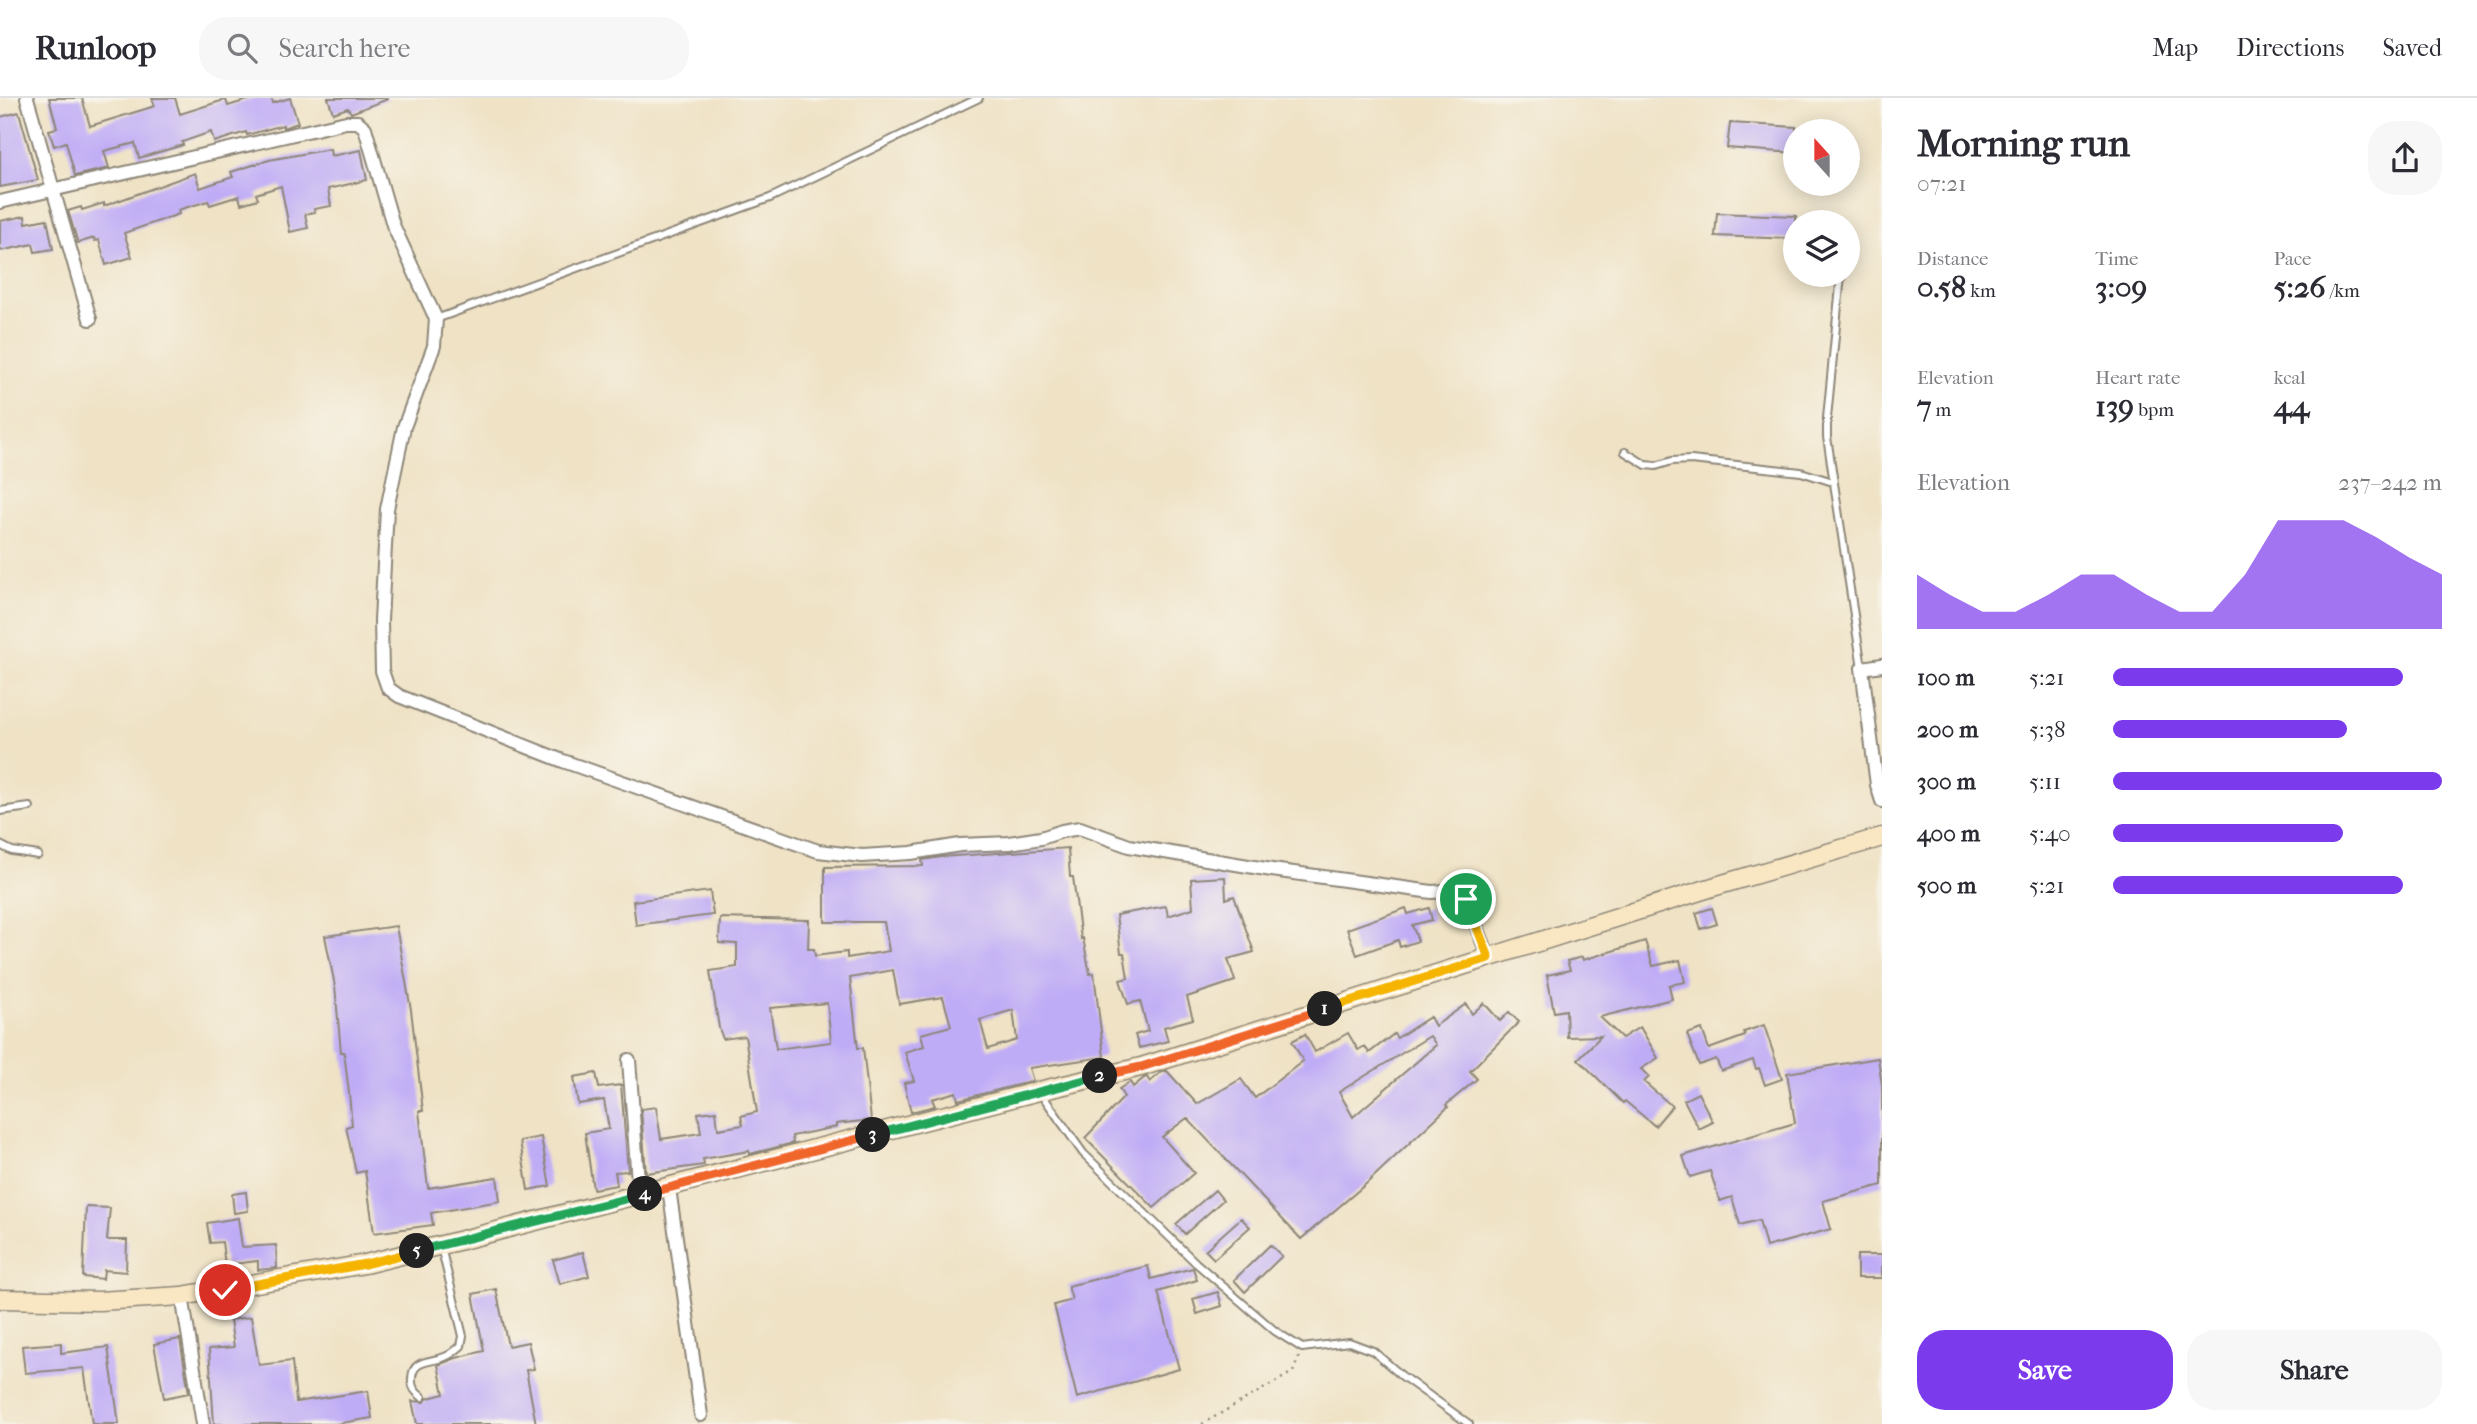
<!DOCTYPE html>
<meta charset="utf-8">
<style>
body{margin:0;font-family:"IM FELL French Canon",serif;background:#f7f7f7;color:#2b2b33;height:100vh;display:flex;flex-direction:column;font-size:26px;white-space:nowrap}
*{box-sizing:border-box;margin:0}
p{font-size:23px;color:#7c7c81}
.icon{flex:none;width:38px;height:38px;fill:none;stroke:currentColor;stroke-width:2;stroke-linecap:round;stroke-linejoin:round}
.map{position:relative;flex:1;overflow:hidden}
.side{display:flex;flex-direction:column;background:#fff;width:595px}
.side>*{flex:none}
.needle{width:46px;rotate:339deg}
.tools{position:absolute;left:1783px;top:21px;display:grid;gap:14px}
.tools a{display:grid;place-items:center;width:77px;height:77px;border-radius:50%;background:#fff;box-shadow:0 4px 18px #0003;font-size:35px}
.pin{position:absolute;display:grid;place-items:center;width:60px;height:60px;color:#fff;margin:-30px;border:4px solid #fff;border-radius:50%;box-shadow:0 2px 7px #0007}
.km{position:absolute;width:35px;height:35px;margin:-18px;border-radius:50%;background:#222;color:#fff;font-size:19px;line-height:35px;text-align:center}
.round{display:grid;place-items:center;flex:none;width:74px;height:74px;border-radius:28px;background:#f7f7f7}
.summary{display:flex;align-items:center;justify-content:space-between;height:119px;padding:0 35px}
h1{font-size:38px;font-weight:700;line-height:52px}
.stats{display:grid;grid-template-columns:repeat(3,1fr);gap:10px;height:119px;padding:7px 35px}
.stats div{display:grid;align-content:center}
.stats b{font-size:30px;font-weight:700}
.stats small{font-size:19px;font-weight:400}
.stats p{font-size:19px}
.chart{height:196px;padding:14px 35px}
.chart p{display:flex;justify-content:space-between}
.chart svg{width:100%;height:126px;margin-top:7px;fill:#7c3aed;opacity:.7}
.cta{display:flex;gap:14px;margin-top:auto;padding:14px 35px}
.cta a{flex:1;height:80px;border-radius:28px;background:#7c3aed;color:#fff;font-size:28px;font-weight:700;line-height:80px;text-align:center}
.cta a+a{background:#f7f7f7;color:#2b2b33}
ul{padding:0 35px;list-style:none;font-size:23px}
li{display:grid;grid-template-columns:112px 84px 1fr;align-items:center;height:52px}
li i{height:18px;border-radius:9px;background:#7c3aed}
header{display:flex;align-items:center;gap:42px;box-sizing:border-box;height:98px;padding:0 35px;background:#fff;border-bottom:2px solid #e1e1e2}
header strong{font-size:33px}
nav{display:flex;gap:38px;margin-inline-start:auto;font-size:24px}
.search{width:490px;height:63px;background:#f7f7f7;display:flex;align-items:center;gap:18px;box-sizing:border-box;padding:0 24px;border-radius:28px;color:#7c7c81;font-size:26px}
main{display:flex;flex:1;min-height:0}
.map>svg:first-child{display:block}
.building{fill:#bfacf6;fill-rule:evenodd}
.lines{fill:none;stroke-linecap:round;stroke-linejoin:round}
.service-casing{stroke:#8d8678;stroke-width:10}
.minor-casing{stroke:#8d8678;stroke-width:16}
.secondary-casing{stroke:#8d8678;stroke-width:21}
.path{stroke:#8d8678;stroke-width:2.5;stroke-dasharray:2 5;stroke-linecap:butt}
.service{stroke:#fff;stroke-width:6}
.minor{stroke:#fff;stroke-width:12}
.secondary{stroke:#f9e7c3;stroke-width:18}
.split-1-casing{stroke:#fff;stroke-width:14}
.split-2-casing{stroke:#fff;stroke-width:14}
.split-3-casing{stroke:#fff;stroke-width:14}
.split-4-casing{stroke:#fff;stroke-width:14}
.split-5-casing{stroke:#fff;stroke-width:14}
.split-6-casing{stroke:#fff;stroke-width:14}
.split-1{stroke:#f5b400;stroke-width:9}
.split-2{stroke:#f0652b;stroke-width:9}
.split-3{stroke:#22a559;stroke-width:9}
.split-4{stroke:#f0652b;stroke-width:9}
.split-5{stroke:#22a559;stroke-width:9}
.split-6{stroke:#f5b400;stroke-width:9}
</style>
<header>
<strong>Runloop</strong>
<div class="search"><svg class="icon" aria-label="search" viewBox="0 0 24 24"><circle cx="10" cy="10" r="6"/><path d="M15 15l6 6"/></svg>Search here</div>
<nav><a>Map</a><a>Directions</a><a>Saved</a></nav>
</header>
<main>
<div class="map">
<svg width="1882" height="1326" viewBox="0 0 1882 1326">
<rect width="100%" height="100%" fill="#f7f3e8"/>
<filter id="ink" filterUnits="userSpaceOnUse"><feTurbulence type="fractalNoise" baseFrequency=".0143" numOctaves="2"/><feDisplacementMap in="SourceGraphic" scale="14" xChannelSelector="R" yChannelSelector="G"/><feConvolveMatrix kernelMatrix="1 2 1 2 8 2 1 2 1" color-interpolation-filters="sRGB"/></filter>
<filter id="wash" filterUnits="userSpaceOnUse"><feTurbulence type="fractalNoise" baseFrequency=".00686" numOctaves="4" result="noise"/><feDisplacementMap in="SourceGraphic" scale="28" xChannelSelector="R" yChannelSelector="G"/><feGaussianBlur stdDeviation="1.57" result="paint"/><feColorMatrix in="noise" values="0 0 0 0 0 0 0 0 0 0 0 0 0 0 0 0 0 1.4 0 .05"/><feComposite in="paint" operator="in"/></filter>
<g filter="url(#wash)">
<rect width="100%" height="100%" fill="#efe2c5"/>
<g id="blocks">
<path class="building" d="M49,0H82L90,28L155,8L152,0H175L180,16L221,3L226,2L228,8L254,0H271L273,5L290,0L298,25L283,30V27L247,37L246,34L214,44L211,34L182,44L183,47L139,60L135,45L104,53L109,70L75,78L66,44L54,48L49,32L57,30Z
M328,0H388V1L351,15L348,10L333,15Z
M19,14L38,82L0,89V19Z
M1730,25L1796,29V55L1727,50Z
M330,51L331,58L361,52L367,82L328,91L331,108L314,111L315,114L305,116L308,130L290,134L281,88L256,96L258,101L241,106L239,98L210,107L208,103L178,112L179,116L124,135L132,159L106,167L99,142L95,143L94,140L78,145L68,113L81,109L82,112L104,105V108L195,75L200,90L233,79L231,74L269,62Z
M1717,115L1796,118V141L1715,138Z
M25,118L26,125L47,121L53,151L35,154L33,146L0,153V123Z
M1068,750L1070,779H1073L1081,841L1083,840L1090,876L1094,875L1104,959L1029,970L1033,983L958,1002L956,994L932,1001L935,1008L911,1014L904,985L914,983L905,954L924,948L921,936L951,928L943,899L899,906L893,872L850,880L858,950H863L871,1022L836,1026V1029L792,1038L793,1045L750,1056L749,1053L703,1061L704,1067L646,1075L641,1011L656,1009L661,1041L701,1035L698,1015L716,1013L718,1031L743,1027L741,1018L757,1014L745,938L723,941L719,930L710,873L737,869V846L719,845L720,820L809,822L808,851H814L815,858L847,854V860L889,853L884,824H825V769L923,768L922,762L941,759ZM827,905L831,944L776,951L770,910ZM1013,912L1017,942L988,951L980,922Z
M1225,779L1226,801L1234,798L1254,854L1228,861L1235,883L1187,899L1193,921L1164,929L1168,943L1139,950L1135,937L1148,933L1140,903L1128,906L1120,882L1128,880L1124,855H1121L1116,817L1166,808L1168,818L1193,810L1191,781Z
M710,793L713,817L636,827L633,803Z
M1406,810L1408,816L1429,810L1432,822L1412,827L1418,843L1400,849L1398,842L1357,857L1347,831Z
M1712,810L1717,826L1701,831L1696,815Z
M396,828L411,912L423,1013H419L428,1090L497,1079L500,1103L431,1115L433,1127L374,1135L365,1073L356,1075L346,1029L352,1027L349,995L344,954H341L335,888L325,838Z
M1645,843L1653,868L1680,862L1685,884L1669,887L1672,901L1600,919L1622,940L1640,929L1658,960L1641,971L1649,979L1644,984L1672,1008L1655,1028L1625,1003L1623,1005L1578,961L1601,938L1567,939L1566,912L1554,914L1547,877L1570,872L1567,863L1582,859L1583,862Z
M1484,905L1500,923L1509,914L1519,924L1470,973L1477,981L1446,1007L1448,1009L1367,1085L1301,1141L1187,1020L1162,1039L1194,1075L1154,1110L1085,1040L1124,999L1119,991L1130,984L1133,989L1144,980L1147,979L1150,984L1160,975L1167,973L1197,1006L1241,981L1255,1000L1303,963L1292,943L1305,936L1315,954L1348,935L1358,952L1365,948L1369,955L1394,936L1397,940L1430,919L1435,928L1466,906L1472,916ZM1430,938L1436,947L1353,1019L1339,994Z
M1764,927L1782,981L1765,987L1759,970L1756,971L1753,962L1721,973L1716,961L1699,967L1687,936L1702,931L1709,951L1745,938L1744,934Z
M1878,960L1882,987V1087L1823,1103L1831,1131L1766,1149L1759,1122L1740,1127L1732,1099L1720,1103L1710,1073L1690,1079L1683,1058L1795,1025L1787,975Z
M596,975L599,990L621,987L628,1073L615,1074L617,1087L593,1091L585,1035L609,1031L604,1002L578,1006L574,979Z
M1698,995L1713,1024L1699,1031L1684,1002Z
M541,1039L550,1088L528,1092L520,1043Z
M1215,1092L1223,1102L1185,1136L1176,1126Z
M246,1094L248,1113L234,1115L232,1096Z
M86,1109L110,1110L107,1142H127L126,1174L104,1172L103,1181L83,1179Z
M238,1120L242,1149L276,1147L277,1170L258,1172V1163L225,1167L222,1144L210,1145L207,1125Z
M1241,1120L1250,1129L1214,1161L1205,1152Z
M1270,1147L1282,1158L1245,1194L1234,1182Z
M583,1154L589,1178L560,1186L553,1162Z
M1857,1157H1882V1180H1857Z
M1148,1168L1151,1181L1193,1170L1197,1182L1158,1194L1179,1271L1077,1300L1054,1207L1072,1202L1068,1188Z
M496,1191L508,1248L528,1244L534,1271L526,1272L536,1326H417L412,1303L424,1304L428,1300L444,1296L438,1267L456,1260L484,1253L473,1196Z
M1218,1194L1222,1208L1197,1216L1193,1201Z
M251,1219L259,1267L292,1263L296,1304L368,1293L372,1320L336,1326H214L209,1251L234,1249L230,1222Z
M180,1241L189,1295L164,1300L154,1246Z
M61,1245V1255L108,1249L119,1326H92L84,1270L25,1275L22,1248Z"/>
</g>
</g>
<g filter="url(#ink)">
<use href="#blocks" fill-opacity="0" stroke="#8d8678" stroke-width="2"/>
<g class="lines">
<g class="service-casing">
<path id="service" d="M1841,177L1827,320V339L1862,570
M436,221L770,100L979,0
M1625,354L1646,367L1656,368L1672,363L1691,362L1801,374L1833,384
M0,713L30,709
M0,747L12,753L38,757
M1040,994L1083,1055L1196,1165L1275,1233L1302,1250L1349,1244L1373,1253L1402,1278L1469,1326
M422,1299C415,1294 411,1289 412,1280C413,1260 433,1265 447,1258C452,1256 457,1251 461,1248L463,1238L441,1149"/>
</g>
<g class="minor-casing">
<path id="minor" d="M27,0L90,221
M0,104L346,24H358L365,30L393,127L436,221L434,248L404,329L387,411L381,522L382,573L388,590L399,598L563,663L818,753L862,758L911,755L960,747L1009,745L1041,740L1062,733L1080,730L1129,748L1272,772L1432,794L1459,792L1466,801L1489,860
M1882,567L1862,570L1877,687L1882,703
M629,962L639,1097
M669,1090L701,1317
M182,1198L203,1326"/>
</g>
<g class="secondary-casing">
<path id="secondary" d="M0,1201L99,1203L182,1198L365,1166L462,1142L1039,993L1141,969L1716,788L1882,739"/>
</g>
<path class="path" d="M1202,1326L1293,1274L1299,1259"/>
<use href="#service" class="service"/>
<use href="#minor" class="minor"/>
<use href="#secondary" class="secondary"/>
</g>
</g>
<g class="lines" filter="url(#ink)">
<g class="split-1-casing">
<path id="split-1" d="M1325,911L1489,860L1466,801"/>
</g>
<g class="split-2-casing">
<path id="split-2" d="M1100,978L1141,969L1325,911"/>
</g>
<g class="split-3-casing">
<path id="split-3" d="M873,1037L1100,978"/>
</g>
<g class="split-4-casing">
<path id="split-4" d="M645,1096L873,1037"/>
</g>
<g class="split-5-casing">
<path id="split-5" d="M417,1153L645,1096"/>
</g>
<g class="split-6-casing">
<path id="split-6" d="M225,1192L365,1166L417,1153"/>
</g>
<use href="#split-1" class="split-1"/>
<use href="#split-2" class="split-2"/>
<use href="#split-3" class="split-3"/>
<use href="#split-4" class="split-4"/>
<use href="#split-5" class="split-5"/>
<use href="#split-6" class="split-6"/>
</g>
</svg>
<div class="tools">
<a><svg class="needle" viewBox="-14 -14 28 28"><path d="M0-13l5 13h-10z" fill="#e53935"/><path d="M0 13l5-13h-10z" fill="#7c7c81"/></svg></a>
<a><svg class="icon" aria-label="layers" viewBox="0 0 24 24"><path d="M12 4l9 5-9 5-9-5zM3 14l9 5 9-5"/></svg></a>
</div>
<div class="pin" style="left:1466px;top:801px;background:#1e9e55"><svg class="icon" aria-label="arrive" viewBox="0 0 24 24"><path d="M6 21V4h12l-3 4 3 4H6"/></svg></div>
<div class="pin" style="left:225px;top:1192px;background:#d93025"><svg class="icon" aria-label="check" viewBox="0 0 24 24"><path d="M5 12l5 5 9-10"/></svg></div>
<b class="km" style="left:1325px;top:911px">1</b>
<b class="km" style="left:1100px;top:978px">2</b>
<b class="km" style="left:873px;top:1037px">3</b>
<b class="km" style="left:645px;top:1096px">4</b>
<b class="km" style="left:417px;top:1153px">5</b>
</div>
<section class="side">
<div class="summary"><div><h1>Morning run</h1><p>07:21</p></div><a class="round"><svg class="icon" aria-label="share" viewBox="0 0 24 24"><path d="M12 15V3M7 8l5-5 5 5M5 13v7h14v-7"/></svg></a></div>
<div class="stats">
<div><p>Distance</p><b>0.58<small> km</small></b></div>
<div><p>Time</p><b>3:09</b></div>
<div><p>Pace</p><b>5:26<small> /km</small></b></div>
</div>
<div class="stats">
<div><p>Elevation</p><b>7<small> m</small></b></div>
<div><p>Heart rate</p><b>139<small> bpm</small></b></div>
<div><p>kcal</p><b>44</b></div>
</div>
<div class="chart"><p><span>Elevation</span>237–242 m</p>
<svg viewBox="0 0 160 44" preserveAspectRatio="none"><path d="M0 44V25L10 32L20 38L30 38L40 32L50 25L60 25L70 32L80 38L90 38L100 25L110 6L120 6L130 6L140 12L150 19L160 25V44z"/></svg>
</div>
<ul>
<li><b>100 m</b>5:21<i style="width:88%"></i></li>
<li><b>200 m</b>5:38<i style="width:71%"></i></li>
<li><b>300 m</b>5:11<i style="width:100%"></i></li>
<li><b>400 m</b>5:40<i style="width:70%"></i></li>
<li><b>500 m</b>5:21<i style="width:88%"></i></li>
</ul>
<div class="cta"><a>Save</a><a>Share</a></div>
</section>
</main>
